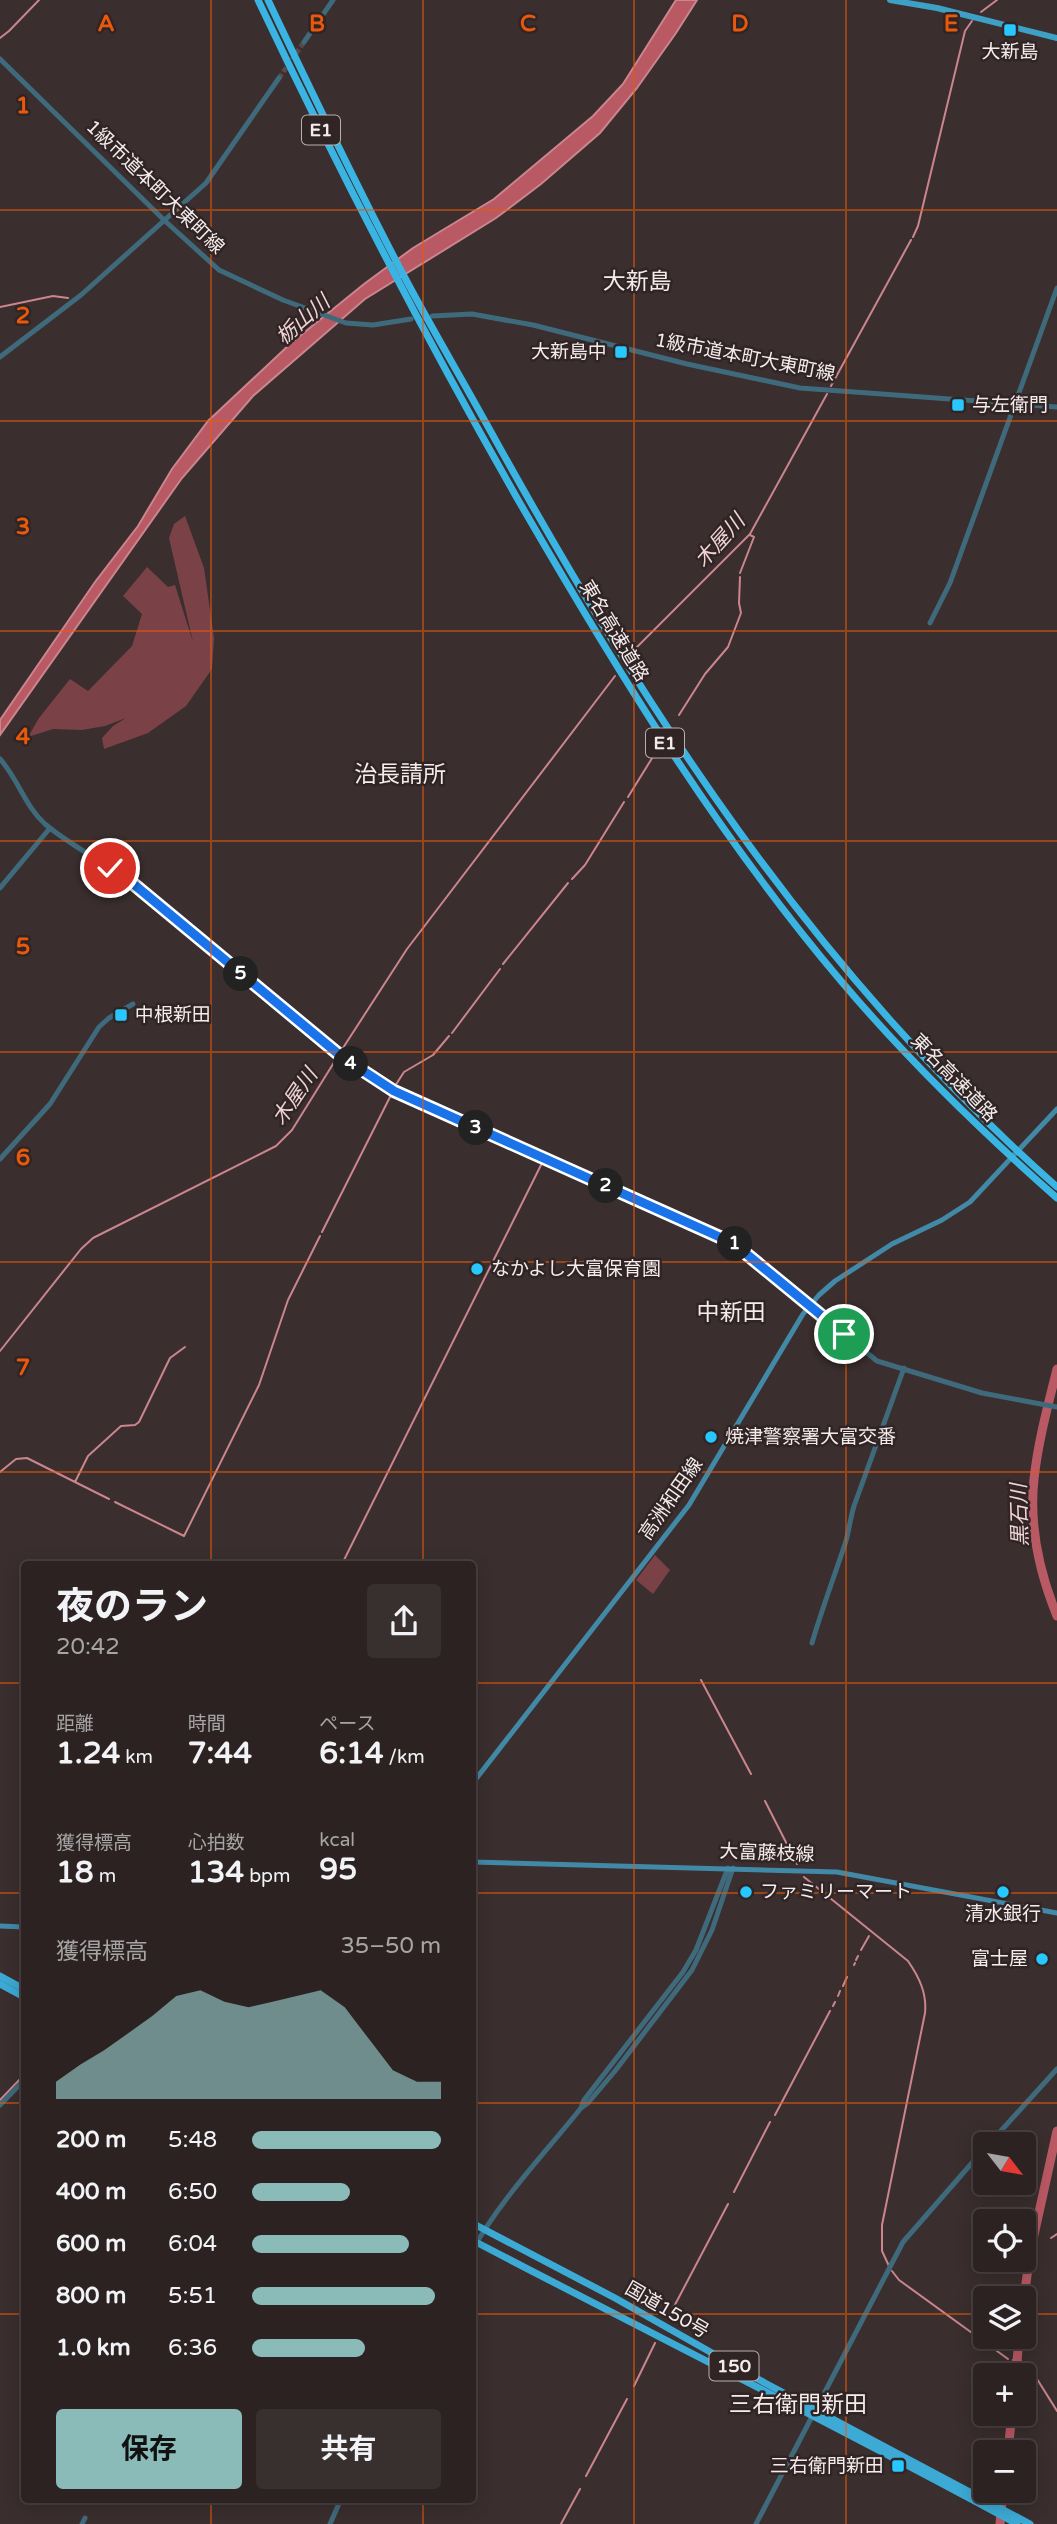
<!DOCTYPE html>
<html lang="ja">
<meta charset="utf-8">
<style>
body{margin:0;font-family:"Varela Round","Noto Sans JP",sans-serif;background:#382f2f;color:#f1f3f6;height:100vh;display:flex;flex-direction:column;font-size:26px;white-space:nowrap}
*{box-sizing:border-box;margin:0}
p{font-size:23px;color:#a6a4a5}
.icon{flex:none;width:38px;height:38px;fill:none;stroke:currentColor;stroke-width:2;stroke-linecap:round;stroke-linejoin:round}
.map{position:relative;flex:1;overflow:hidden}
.details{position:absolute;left:21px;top:1561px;width:455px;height:942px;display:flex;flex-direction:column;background:#2c2222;border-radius:7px;box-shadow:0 4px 18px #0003,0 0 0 2px #483f40}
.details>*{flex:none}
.needle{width:46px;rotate:121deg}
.fabs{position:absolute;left:973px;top:2132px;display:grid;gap:14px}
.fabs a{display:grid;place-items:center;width:63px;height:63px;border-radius:7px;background:#2c2222;box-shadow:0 4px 18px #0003,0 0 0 2px #483f40;font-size:35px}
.pin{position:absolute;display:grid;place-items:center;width:60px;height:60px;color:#fff;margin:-30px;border:4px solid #fff;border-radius:50%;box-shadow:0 2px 7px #0007}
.km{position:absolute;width:35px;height:35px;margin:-18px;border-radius:50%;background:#222;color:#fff;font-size:19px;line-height:35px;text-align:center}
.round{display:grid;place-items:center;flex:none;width:74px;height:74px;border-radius:7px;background:#382f2f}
.overview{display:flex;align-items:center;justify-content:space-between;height:119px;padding:0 35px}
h1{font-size:38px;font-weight:700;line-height:52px}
.stats{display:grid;grid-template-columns:repeat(3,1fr);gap:10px;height:119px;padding:7px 35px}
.stats div{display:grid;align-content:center}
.stats b{font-size:30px;font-weight:700}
.stats small{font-size:19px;font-weight:400}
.stats p{font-size:19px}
.chart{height:196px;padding:14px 35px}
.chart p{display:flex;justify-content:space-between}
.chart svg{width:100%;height:126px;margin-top:7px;fill:#8bbbb9;opacity:.7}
.action{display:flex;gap:14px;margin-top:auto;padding:14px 35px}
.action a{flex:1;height:80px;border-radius:7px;background:#8bbbb9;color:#111;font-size:28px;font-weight:700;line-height:80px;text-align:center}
.action a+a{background:#382f2f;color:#f1f3f6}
ul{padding:0 35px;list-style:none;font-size:23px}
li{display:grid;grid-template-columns:112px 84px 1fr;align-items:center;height:52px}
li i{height:18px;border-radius:9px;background:#8bbbb9}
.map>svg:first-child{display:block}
.green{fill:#7a4247}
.water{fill:#b95964;stroke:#cb858d;stroke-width:2}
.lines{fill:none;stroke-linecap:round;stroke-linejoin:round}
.stream{stroke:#cb858d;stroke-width:2}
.river{stroke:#b95964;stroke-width:9}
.tertiary-tunnel{stroke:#564a4a;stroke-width:5;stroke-dasharray:5 2.5;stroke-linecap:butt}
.tertiary{stroke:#3f6a7c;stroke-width:5}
.secondary{stroke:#4189a6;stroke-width:5}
.primary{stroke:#3fa0c6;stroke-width:6}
.trunk{stroke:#3caad4;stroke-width:7}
.motorway{stroke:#3ab5e3;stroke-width:7}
.route-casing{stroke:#fff;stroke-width:14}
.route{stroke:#1a73e8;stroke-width:9}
.grid{fill:none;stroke:#e8590c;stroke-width:2;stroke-opacity:0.55}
.poi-dot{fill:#27c8ff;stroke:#302425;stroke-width:2.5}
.labels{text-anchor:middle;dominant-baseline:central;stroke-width:5;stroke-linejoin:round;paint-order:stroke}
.shield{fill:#302425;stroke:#b9b0b0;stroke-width:2}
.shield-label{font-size:18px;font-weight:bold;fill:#f4ecec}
.poi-label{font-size:19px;fill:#f4ecec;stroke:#302425;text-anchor:start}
.street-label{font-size:19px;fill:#f4ecec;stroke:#302425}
.water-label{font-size:21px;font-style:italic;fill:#efd3d5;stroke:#302425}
.quarter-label{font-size:23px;fill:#f4ecec;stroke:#302425}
.grid-label{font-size:23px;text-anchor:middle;font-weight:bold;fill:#e8590c;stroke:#302425;stroke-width:5;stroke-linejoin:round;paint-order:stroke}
</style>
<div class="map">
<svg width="1057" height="2524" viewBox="0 0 1057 2524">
<rect width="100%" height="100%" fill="#3a2e2e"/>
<path class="green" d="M185,516L204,568L214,638L212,669L186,706L148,733L104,749L102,738L113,726L126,718L105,726L82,730L53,729L28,737L39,718L70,679L88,691L132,646L142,614L123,596L147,567L168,587L175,585L193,642L169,538L174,524Z
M655,1555L670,1570L653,1594L636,1580Z"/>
<path class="water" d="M676,0H697L676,33L637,88L600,133L541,184L496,218L365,299L253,396L182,478L0,735V720L95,582L138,526L172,469L208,421L290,344L364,284L413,248L494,199L593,116L623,84Z"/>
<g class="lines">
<path class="stream" d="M981,12L997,0
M0,38L9,31L39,0
M913,237L918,226L965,31L972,21
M0,307L53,296L68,298
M831,386L911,240
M740,573L754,537L750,535
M631,653L750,534L827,394
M679,715L705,674L728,647L741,613L739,603L740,577
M628,797L654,755
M572,879L585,865L624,802
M503,964L568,883
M452,1033L500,969
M341,1051L407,949L615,676
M395,1086L404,1072L433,1055L449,1036
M322,1232L391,1095
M0,1351L81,1249L93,1238L276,1146L292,1130L338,1056
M0,1472L16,1459L27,1458L109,1499
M75,1482L88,1456L121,1426L135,1425L139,1422L170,1358L185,1347
M115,1502L184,1536L259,1385L288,1300L320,1236
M342,1564L541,1165
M701,1680L751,1774
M765,1801L797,1864
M804,1877L908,1961C919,1977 927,1993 925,2013L882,2225V2251L889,2266
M861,1950L869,1936
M856,1960L858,1956
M854,1965L855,1963
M843,1986L847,1977
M838,1996L840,1991
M833,2006L835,2002
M0,2100L24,2075
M775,2115L830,2011
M734,2192L770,2122
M1051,2238L1057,2234
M1030,2253L1037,2247
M892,2271L899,2280L1008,2359
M668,2318L728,2204
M1013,2360L1027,2363L1057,2411
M634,2386L655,2343
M586,2476L627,2399
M561,2524L580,2489"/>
<path class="river" d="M1057,1369C1048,1405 1038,1442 1034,1479C1029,1525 1040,1574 1057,1616
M1024,2298L1030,2253L1057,2131
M1016,2375L1019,2336
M1008,2452L1012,2413
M1000,2524L1003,2490"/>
<path class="tertiary-tunnel" d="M279,78L304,42"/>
<path class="tertiary" d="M304,42L333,0
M0,59L165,221L219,270L283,300L346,323L373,325L411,319
M432,316L472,314L533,325L687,364L800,388L1057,407
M0,357L81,295L206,183L279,78
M930,623L950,583L1057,288
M0,759C18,779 25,806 45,824C72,847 105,862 133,884C220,952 299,1035 394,1091L733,1243L877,1361L982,1393L1057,1407
M0,888L50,828
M0,1159L50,1104L99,1027L109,1018L133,1004
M812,1643C822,1609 834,1577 845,1544C849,1532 850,1519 854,1506L904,1368
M0,2105L24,2080
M581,2108L584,2100L683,1972L696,1950L728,1868
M989,2144L1057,2069
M472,2251C499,2201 546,2152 581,2108L588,2103L615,2071L692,1970L712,1930L733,1868
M82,2524L85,2518
M330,2524L341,2499
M756,2524L903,2242L985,2148"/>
<path class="secondary" d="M472,1784L689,1505L803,1314L819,1295L835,1281L892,1244L942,1220L970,1202L1057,1109
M472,1862L837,1872L1057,1913
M0,1926L24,1927"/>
<path class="primary" d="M890,0L937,8L1057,38"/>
<path class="trunk" d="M0,1976L24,1989
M0,1984L24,1997
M472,2223L615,2298L765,2383L1030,2524
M472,2240C654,2335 837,2426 1017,2524"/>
<path class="motorway" d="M258,0C338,169 424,335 517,498C614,666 715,832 841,981C907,1059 981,1131 1057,1198
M268,0C312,93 357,187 405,278C431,327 459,374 486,423C644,709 810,968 1057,1187"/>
</g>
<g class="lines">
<g class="route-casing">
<path id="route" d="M110,868L131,882L342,1057L394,1091L733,1243L844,1334"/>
</g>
<use href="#route" class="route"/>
</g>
<path class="grid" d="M211,0V1564M423,0V1564M634,0V2524M846,0V2524M0,210H1057M0,421H1057M0,631H1057M0,841H1057M0,1052H1057M0,1262H1057M0,1472H1057M0,1683H24M472,1683H1057M0,1893H24M472,1893H1057M0,2103H24M472,2103H1057M0,2314H24M472,2314H985M1024,2314H1057M211,2499V2524M423,2499V2524"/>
<g class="poi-dot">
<rect x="1003" y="23" width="14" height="14" rx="3.5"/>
<rect x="614" y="345" width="14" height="14" rx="3.5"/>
<rect x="951" y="398" width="14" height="14" rx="3.5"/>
<rect x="114" y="1008" width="14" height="14" rx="3.5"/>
<circle cx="477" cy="1269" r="7"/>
<circle cx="711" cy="1437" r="7"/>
<circle cx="746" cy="1892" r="7"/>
<circle cx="1003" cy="1892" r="7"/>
<circle cx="1042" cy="1959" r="7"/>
<rect x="891" y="2459" width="14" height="14" rx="3.5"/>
</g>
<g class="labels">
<g class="shield">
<rect x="302" y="115.5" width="38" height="29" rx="5"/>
<rect x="646" y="728.5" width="38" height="29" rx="5"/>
<rect x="709.5" y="2351.5" width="49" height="29" rx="5"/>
</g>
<g class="shield-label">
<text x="321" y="130">E1</text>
<text x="665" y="743">E1</text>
<text x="734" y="2366">150</text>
</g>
<g class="poi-label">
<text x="1010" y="52" text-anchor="middle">大新島</text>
<text x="607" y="352" text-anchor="end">大新島中</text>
<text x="972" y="405">与左衛門</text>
<text x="135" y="1015">中根新田</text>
<text x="491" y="1269">なかよし大富保育園</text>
<text x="725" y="1437">焼津警察署大富交番</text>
<text x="760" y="1892">ファミリーマート</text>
<text x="1003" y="1914" text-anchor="middle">清水銀行</text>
<text x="1028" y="1959" text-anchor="end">富士屋</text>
<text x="884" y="2466" text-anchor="end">三右衛門新田</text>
</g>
<g class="street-label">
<text transform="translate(155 187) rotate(44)">1級市道本町大東町線</text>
<text transform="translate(745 357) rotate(11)">1級市道本町大東町線</text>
<text transform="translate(614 631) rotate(59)">東名高速道路</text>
<text transform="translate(954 1078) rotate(46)">東名高速道路</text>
<text transform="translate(671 1499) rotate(-55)">高洲和田線</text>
<text transform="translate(767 1853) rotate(2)">大富藤枝線</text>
<text transform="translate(667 2310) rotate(30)">国道150号</text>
</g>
<g class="water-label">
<text transform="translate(303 320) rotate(-41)">栃山川</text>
<text transform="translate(720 541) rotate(-48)">木屋川</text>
<text transform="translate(295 1097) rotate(-56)">木屋川</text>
<text transform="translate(1020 1515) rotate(-92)">黒石川</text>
</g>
<g class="quarter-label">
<text x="637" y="282">大新島</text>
<text x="400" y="775">治長請所</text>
<text x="731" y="1313">中新田</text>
<text x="798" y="2405">三右衛門新田</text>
</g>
</g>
<g class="grid-label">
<text x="106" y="31">A</text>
<text x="317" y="31">B</text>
<text x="528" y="31">C</text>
<text x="740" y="31">D</text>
<text x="951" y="31">E</text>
<text x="23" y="113">1</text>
<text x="23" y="323">2</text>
<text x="23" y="534">3</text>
<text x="23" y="744">4</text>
<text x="23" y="954">5</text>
<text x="23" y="1165">6</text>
<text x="23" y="1375">7</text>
</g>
</svg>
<div class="fabs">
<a><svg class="needle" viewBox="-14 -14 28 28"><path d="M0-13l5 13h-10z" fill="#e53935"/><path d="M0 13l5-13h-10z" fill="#a6a4a5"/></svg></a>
<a><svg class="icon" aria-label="locate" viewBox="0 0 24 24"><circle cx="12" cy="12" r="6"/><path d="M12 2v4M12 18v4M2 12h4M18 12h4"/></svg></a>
<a><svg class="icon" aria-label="layers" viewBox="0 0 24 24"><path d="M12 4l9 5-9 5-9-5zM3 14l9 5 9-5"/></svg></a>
<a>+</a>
<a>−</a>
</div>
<div class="pin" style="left:844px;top:1334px;background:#1e9e55"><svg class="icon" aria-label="arrive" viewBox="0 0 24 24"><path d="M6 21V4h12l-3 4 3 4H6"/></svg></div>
<div class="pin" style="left:110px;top:868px;background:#d93025"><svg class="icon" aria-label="check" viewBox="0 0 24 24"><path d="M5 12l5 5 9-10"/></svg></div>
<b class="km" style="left:735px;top:1244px">1</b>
<b class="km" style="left:606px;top:1186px">2</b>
<b class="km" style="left:476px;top:1128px">3</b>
<b class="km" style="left:351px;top:1064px">4</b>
<b class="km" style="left:241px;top:974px">5</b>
<section class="details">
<div class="overview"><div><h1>夜のラン</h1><p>20:42</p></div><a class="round"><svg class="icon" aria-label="share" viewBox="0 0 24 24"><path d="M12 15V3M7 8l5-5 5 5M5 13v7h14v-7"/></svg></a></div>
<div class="stats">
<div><p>距離</p><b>1.24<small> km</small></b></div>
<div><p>時間</p><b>7:44</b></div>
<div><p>ペース</p><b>6:14<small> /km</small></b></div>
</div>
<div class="stats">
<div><p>獲得標高</p><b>18<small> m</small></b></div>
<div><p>心拍数</p><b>134<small> bpm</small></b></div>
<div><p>kcal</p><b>95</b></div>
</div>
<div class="chart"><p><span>獲得標高</span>35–50 m</p>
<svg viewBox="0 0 160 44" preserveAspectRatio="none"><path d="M0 44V38L10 32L20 27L30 21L40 15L50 8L60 6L70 10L80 12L90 10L100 8L110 6L120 12L130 23L140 34L150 38L160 38V44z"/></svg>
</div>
<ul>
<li><b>200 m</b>5:48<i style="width:100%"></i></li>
<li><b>400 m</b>6:50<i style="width:52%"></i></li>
<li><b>600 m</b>6:04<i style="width:83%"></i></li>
<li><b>800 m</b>5:51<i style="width:97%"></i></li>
<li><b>1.0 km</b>6:36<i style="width:60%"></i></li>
</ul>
<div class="action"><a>保存</a><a>共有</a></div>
</section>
</div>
